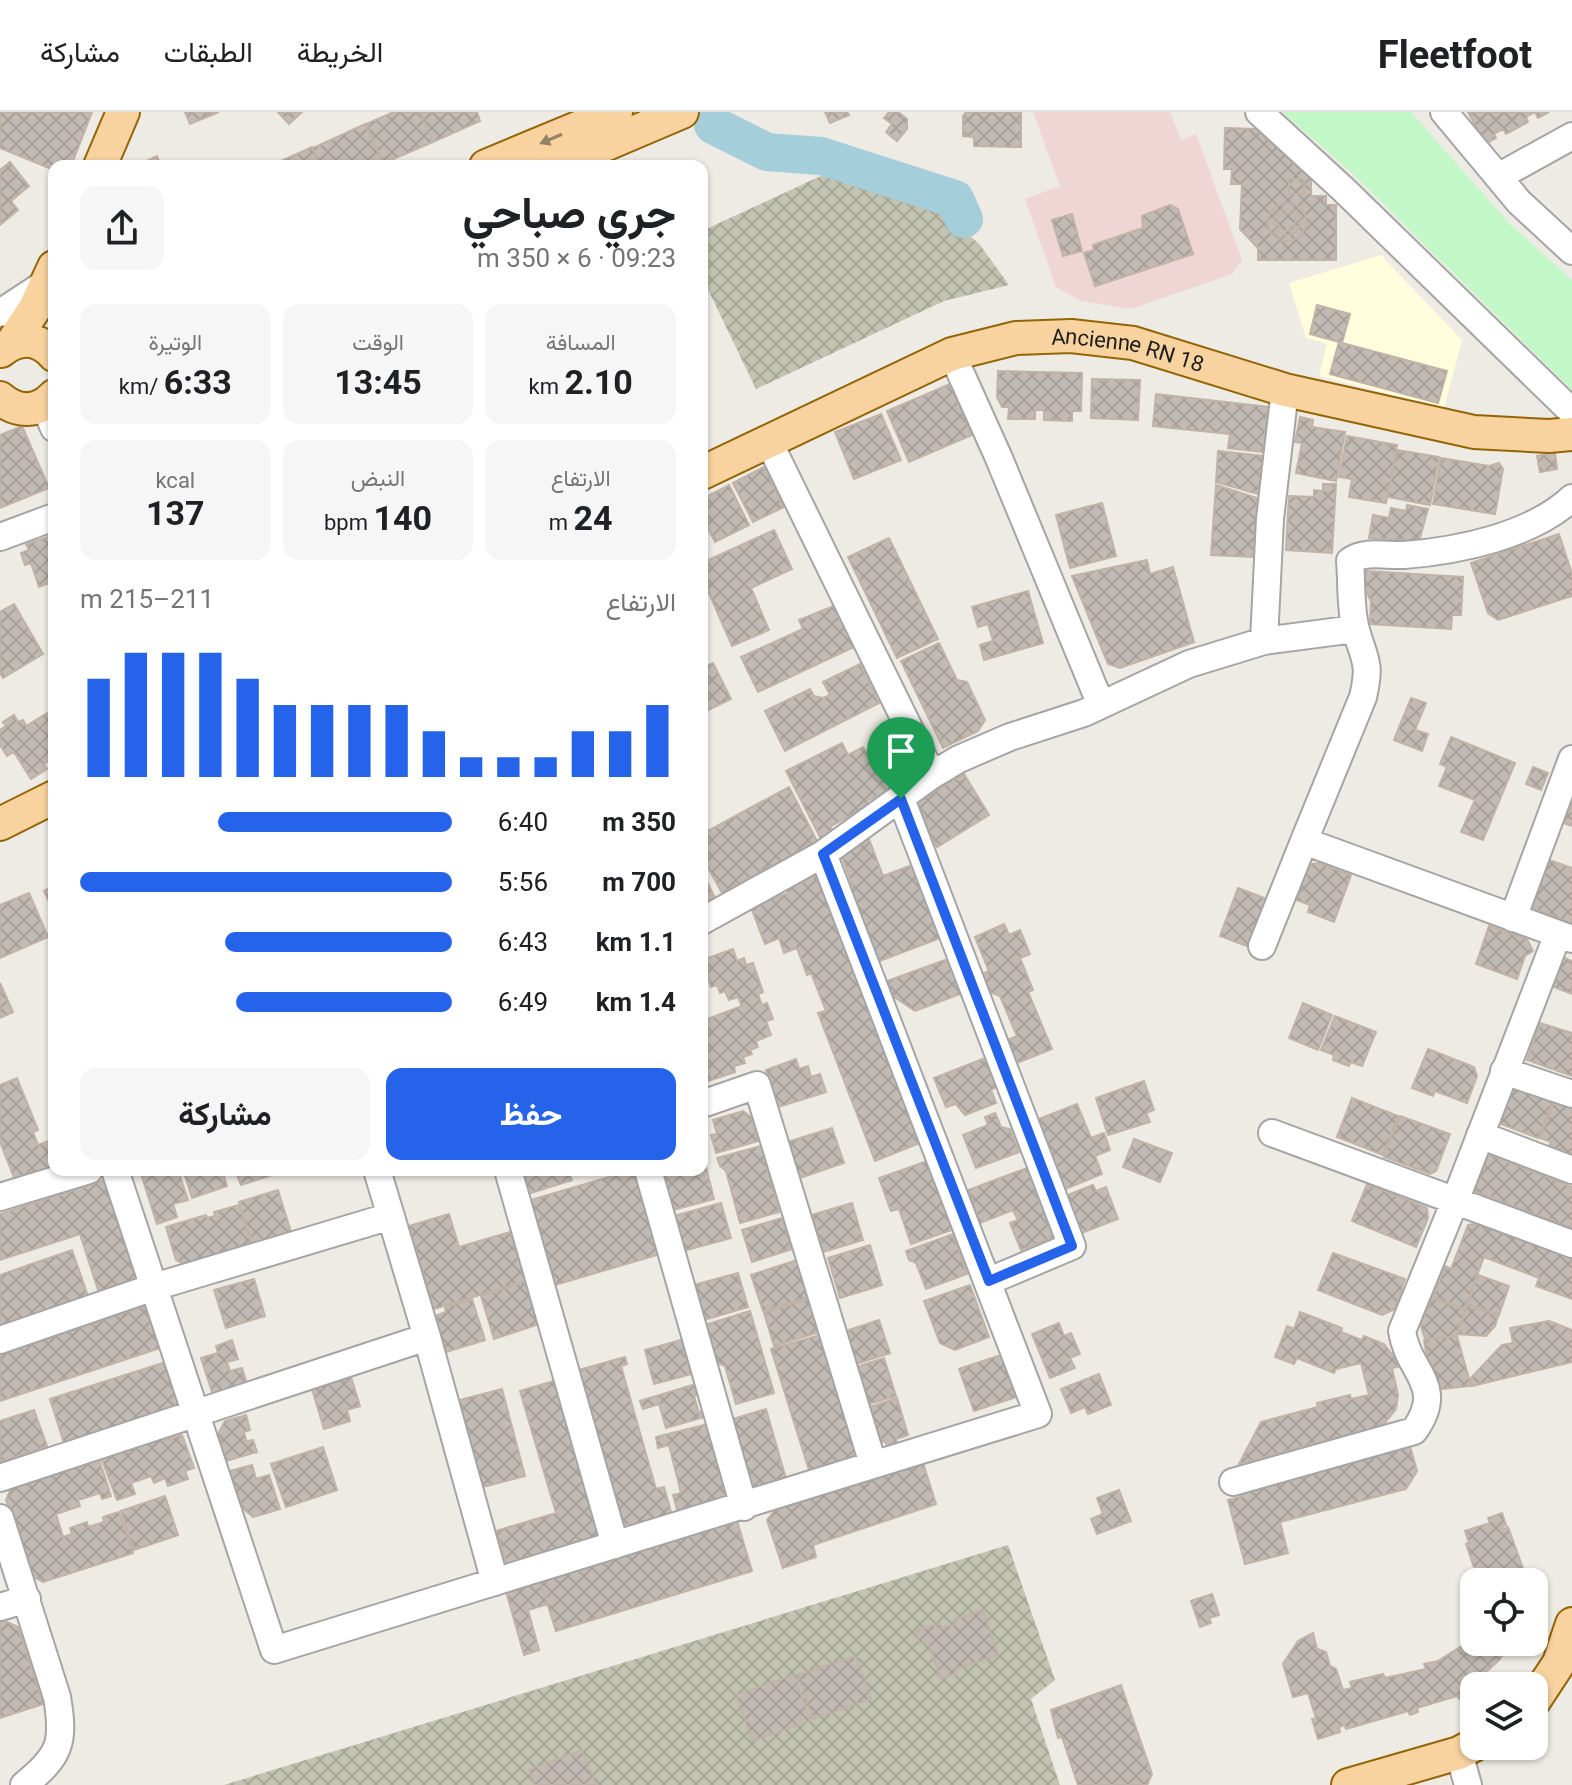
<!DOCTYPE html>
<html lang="ar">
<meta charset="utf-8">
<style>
body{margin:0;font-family:Roboto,Vazirmatn,sans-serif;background:#f6f6f6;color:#202124;direction:rtl;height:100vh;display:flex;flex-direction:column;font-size:30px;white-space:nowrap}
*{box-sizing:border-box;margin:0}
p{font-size:26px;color:#757577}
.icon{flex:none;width:44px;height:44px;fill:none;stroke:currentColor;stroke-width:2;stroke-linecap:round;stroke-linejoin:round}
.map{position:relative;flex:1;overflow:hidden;direction:ltr}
.side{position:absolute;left:48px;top:48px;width:660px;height:1016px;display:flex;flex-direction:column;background:#fff;border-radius:16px;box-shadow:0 2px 6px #0004;direction:rtl}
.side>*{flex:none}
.tools{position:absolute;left:1460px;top:1456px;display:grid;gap:16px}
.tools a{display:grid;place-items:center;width:88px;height:88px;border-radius:16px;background:#fff;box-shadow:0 2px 6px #0004;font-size:40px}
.pin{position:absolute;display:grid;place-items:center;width:68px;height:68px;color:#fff;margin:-82px -34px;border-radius:50% 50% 50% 0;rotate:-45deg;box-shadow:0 0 8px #0007}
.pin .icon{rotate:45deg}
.round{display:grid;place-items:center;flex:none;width:84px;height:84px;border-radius:16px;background:#f6f6f6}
.summary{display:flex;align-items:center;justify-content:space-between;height:136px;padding:0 32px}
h1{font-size:44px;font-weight:700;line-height:60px}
.metrics{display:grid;grid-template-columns:repeat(3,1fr);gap:12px;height:136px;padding:8px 32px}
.metrics div{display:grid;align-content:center;border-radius:16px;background:#f6f6f6;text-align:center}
.metrics b{font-size:34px;font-weight:700}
.metrics small{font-size:22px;font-weight:400}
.metrics p{font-size:22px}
.chart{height:224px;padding:16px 32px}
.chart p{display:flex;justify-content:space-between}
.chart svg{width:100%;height:144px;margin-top:8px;stroke:#2563eb;stroke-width:6}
.cta{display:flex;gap:16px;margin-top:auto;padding:16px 32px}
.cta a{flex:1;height:92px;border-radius:16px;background:#2563eb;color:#fff;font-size:32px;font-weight:700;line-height:92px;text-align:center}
.cta a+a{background:#f6f6f6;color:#202124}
ul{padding:0 32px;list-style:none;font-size:26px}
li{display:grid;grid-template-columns:128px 96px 1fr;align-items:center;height:60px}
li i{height:20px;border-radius:10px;background:#2563eb}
header{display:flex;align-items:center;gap:48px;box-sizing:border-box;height:112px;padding:0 40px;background:#fff;border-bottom:2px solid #e0e0e0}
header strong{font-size:38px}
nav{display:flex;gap:44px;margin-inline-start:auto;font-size:28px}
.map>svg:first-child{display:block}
.commercial{fill:#efd5d3}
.education{fill:#fefedd}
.construction{fill:url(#construction-cross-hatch)}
.park{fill:#c2f8c7}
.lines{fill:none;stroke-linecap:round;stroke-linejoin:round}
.river{stroke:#a5cedb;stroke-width:38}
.building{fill:url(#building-cross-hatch);stroke:#c0b2a7;stroke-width:2}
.minor-casing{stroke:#a5a5a5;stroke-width:30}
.major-casing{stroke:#936505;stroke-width:36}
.minor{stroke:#fff;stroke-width:26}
.major{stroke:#f9d39f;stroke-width:32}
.oneway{fill:#968265}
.route-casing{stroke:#fff;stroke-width:16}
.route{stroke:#2563eb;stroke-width:10}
.labels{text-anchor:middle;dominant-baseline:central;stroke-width:8;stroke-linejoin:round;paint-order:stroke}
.street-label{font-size:22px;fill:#1e1e1e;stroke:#fff}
</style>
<header>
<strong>Fleetfoot</strong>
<nav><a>الخريطة</a><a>الطبقات</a><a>مشاركة</a></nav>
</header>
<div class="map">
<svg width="1572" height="1673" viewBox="0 0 1572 1673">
<defs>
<pattern id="construction-cross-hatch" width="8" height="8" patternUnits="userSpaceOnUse" patternTransform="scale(2)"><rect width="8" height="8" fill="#c2c3b0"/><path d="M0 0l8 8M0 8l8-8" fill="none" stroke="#a6a797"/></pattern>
<pattern id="building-cross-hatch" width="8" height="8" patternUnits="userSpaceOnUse" patternTransform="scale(2)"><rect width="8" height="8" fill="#c3bbb3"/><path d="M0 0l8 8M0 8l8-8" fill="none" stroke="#a7a09a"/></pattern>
</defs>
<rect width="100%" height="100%" fill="#eeebe4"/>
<path class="commercial" d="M1033,0H1170L1181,28L1196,22L1242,148L1232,162L1131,197L1081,189L1056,175L1025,87L1060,74Z"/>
<path class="education" d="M1381,143L1462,228L1444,296L1319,264L1327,232L1306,226L1289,171Z"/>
<path class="construction" d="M840,55L892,68L931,88L980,133L1009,173L944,189L756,277L702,165V119Z
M1008,1433L1055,1568L1031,1587L1060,1673H224Z"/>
<path class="park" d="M1282,0H1411L1509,111L1572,168V278L1351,60Z"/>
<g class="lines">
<path class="river" d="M713,13L767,40L821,44L955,87L964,107"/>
</g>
<path class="building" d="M0,0H92L71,54H54V58L0,36Z
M185,0H219L190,12Z
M278,0H302L289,12Z
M394,0H420L433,30L384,51L366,12Z
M420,0H477L480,9L433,30Z
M825,0H847L849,3L830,11Z
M889,0H898L907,7V17L897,29L886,20L892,12L884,6Z
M966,0H1021V35L974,34V25L963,24V4Z
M1468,0H1549L1538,6L1535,0L1526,5L1528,10L1506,22L1503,17L1494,22L1496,26L1485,32Z
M365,12L383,51L376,54H321L313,36Z
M1225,16L1256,17L1311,67V84H1326V93H1336V148H1258V136L1240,117L1242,72H1231L1232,57H1224Z
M312,35L320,54H270Z
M157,44L161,54H136Z
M10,50L29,74L11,89L18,98L0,113V58Z
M1289,67H1304V82H1289Z
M1268 110a19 19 0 1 1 38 0a19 19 0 1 1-38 0Z
M1170,93L1178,97L1193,142L1095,174L1084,141L1094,138L1093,133L1143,116L1142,104Z
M1274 110a13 13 0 1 1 26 0a13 13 0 1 1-26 0Z
M1278 110a9 9 0 1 1 18 0a9 9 0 1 1-18 0Z
M1072,102L1082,139L1063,144L1052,108Z
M1317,193L1350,202L1342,231L1447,259L1438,291L1330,262L1339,230L1310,222Z
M998,259L1082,261L1081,299H1072V309L1044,308V298H1035V307H1008L1009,295H1002L997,285Z
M1092,267L1140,268L1138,308L1091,306Z
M950,272L972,323L909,350L887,299Z
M1156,282L1268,295L1263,340L1228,336L1230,322L1153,314Z
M881,302L901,348L854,367L835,320Z
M1300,305L1313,308L1312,315L1345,320L1336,369L1296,361L1302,331L1295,330Z
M22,314L49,376L0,396V323Z
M1347,324L1397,333L1386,391L1349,385L1352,367L1339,365Z
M1397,338L1439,345L1430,393L1388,385Z
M1218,339L1263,344L1258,382L1216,370Z
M1555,340L1557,357L1540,360L1537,344Z
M1441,346L1489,354L1499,351L1503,357L1495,402L1433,392Z
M764,355L784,395L753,410L733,371Z
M1323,372H1336L1332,441L1286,438L1289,384L1314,385V378L1323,379Z
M729,373L749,413L715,430L702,405V387Z
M1216,373L1257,386L1253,445L1211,443Z
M1102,391L1116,444L1070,456L1056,403Z
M1407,393L1428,397L1419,429L1369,426L1373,403L1389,406L1391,396L1406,399Z
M774,418L792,457L751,476L769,518L732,534L702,465V451Z
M1559,422L1572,462V484L1498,508L1488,501L1471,451Z
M54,423V469L39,475L31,451L25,453L21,441L29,438L26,432Z
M889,426L938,527L897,546L848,445Z
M1147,448L1150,462L1173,455L1194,530L1120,556L1108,552L1072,464Z
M1366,459L1463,465L1461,503H1452L1451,517L1370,512L1371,489L1365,478Z
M1028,479L1043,531L984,548L980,533L993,529L988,512L978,515L972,495Z
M14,492L43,542L3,566L0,561V500Z
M836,493L854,535L758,580L741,545L803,517L799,508Z
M939,531L957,568L967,570L985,608L978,619L943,636L901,549Z
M713,551L731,587L702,601V556Z
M860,552L879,591L785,639L765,599L810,577L814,584L823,586L830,583L823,570Z
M1411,586L1426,591L1415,618L1428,622L1422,639L1394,628Z
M54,597V646L44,652L47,657L31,667L14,640L7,644L0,633V618L6,614L3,610L14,603L18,610L23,608L26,614Z
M898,623L918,662L867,689L869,693L831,714L832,721L821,727L786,659L842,631L848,643L863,635L866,640Z
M1451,625L1515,651L1483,728L1461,720L1475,688L1439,674L1447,655L1440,652Z
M1533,655L1548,661L1541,678L1526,672Z
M964,662L989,703L937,735L927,718V710L916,691Z
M789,675L817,729L722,781L702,745V722Z
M1572,688V714L1563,711Z
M869,727L883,764L912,753L918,771L922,773L943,825L877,850L848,775L852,773L841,742L858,735L857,732Z
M1549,748L1572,756V811L1532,796Z
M1319,751L1351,763L1334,810L1308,800L1310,793L1296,788L1308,757L1312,752Z
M702,760L715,786L702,793Z
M816,764L920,1031L875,1049L818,901L826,899L811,861L807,863L797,836L784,841L779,826L765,832L751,795L788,781L786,776Z
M54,774V800L44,779Z
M1238,776L1267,787L1249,835L1220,824Z
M29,781L48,825L0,846V793Z
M1004,812L1009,823L1020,818L1030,842L1020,846L1033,878L1028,880L1052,937L1017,951L1007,928L1017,924L1000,884L990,880L982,862L989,859L975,825Z
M1489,814L1527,827L1533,839L1525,844L1517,867L1476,852Z
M733,837L737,849L744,846L746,853L753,851L763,880L758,882L762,893L767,891L773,907L766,909L771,923L756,929L758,935L750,938L752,942L743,945L745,951L734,954L735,960L702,971V909L742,894L738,885L729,888L725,879L720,881L717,873L711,875L702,848Z
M1562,845L1572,849V882L1551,874Z
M945,848L953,860H955L963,881L915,899L893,884L887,869Z
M0,871L13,900L0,906Z
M1303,891L1332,903L1318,938L1289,926Z
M1335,904L1376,920L1362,954L1351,950L1349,954L1333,948L1334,943L1321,938Z
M1540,911L1572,921V964L1527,948Z
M1428,937L1474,955L1477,964L1467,991L1435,979L1433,984L1412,976Z
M985,946L996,975L991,978L996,991L965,1003L956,992L946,995L934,966Z
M796,947L799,957L808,954L811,965L820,962L826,980L778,995L766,958Z
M17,966L38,1018L33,1020L38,1033L49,1029L54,1041V1053L15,1068L0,1030V973Z
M1144,969L1154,998L1146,1001L1150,1010L1108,1023L1096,986Z
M1512,972L1553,988L1538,1026L1496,1010Z
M1352,986L1398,1004L1383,1043L1337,1025Z
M1555,987L1572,993V1043L1549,1034L1551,1030L1540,1026Z
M1077,992L1091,1026L1104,1021L1110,1038L1095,1044L1102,1062L1063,1078L1036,1008Z
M743,999L751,1005L758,1029L716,1041L711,1023L717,1022L713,1008Z
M995,1001L1001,1015L1010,1017L1019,1040L976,1056L963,1023L988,1013L985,1005Z
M1400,1004L1450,1022L1436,1059L1430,1062L1384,1045Z
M832,1016L844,1051L800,1066L788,1030Z
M1134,1027L1172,1041L1160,1070L1123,1055Z
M761,1034L779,1100L740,1111L726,1059L720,1054L717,1046Z
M1489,1042L1572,1075V1116L1474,1079Z
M930,1048L955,1117L911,1132L899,1097L891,1099L879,1066Z
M705,1051L714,1087L673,1098L664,1062L680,1058H702V1052Z
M1027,1056L1054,1125L1021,1138L1010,1111L1018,1108L1013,1098L980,1111L968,1078Z
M178,1058L188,1088L173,1092L177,1105L157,1112L140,1059Z
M183,1058H222L227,1074L192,1086Z
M235,1058H277L278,1061L241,1073Z
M521,1058H568L572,1068L528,1082Z
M633,1058L660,1142L555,1173L531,1088Z
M105,1068L137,1169L99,1181L80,1122L0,1148V1102Z
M1367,1072L1427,1096L1428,1106L1416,1135L1352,1109Z
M1093,1073L1096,1079L1106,1075L1118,1107L1079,1122L1065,1084Z
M278,1078L291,1120L253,1132L239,1090Z
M721,1091L731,1126L683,1139L674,1104Z
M852,1091L863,1128L823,1140L812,1103Z
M239,1093L251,1132L184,1152L176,1148L166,1115L206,1103L207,1106L215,1104L214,1100Z
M449,1102L459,1135L510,1120L525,1169L434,1197L409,1114Z
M782,1106L792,1137L752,1150L742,1118Z
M1478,1111L1572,1146V1187L1536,1174L1539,1166L1484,1145L1464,1197L1433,1185L1445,1154L1451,1157L1468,1113Z
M953,1122L967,1162L926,1177L916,1151L909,1148L906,1139Z
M870,1133L882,1173L840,1186L828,1146Z
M72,1138L88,1184L0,1214V1163Z
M1333,1141L1405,1167L1395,1197L1382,1203L1318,1178Z
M797,1148L809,1185L763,1199L751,1163Z
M738,1161L748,1195L704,1208L694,1173Z
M1478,1163L1509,1174L1499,1203L1468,1192Z
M254,1167L265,1204L226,1216L214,1178Z
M525,1170L539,1212L494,1227L481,1184Z
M970,1173L989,1225L955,1238L940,1231L924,1189Z
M1432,1186L1465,1198L1456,1224L1425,1227L1420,1211Z
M472,1187L485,1228L446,1240L435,1204L446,1200L445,1196Z
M809,1187L819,1220L774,1234L764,1201Z
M1467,1193L1498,1204L1495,1214L1486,1224L1458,1222Z
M145,1194L160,1236L0,1289V1242Z
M750,1199L774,1281L736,1292L725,1254L716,1250L705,1213Z
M1300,1200L1342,1216L1341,1220L1362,1228L1364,1224L1384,1232L1391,1241L1395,1240L1398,1255L1392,1256L1398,1283L1396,1297L1383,1313L1239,1352L1261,1310L1318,1295L1317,1291L1350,1283L1351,1287L1369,1283L1361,1251L1336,1257L1334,1261L1297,1246L1294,1252L1275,1245L1287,1214L1294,1217Z
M879,1208L890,1241L853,1253L843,1220Z
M1549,1209L1572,1218V1250L1472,1274L1470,1267L1502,1233L1513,1231L1510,1216Z
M1059,1211L1064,1224L1071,1221L1080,1242L1070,1246L1075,1256L1050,1266L1032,1222Z
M820,1223L858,1343L809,1358L771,1237Z
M1457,1224L1471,1274L1442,1277L1436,1273L1430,1264L1424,1228Z
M232,1228L238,1247L227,1250L230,1259L242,1256L247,1272L213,1283L201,1246L218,1241L216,1234Z
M681,1228L691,1262L654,1272L645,1238Z
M1001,1243L1016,1285L974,1299L959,1257Z
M625,1245L627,1252L621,1254L656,1377L664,1375L672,1403L631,1414L623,1411L579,1258Z
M884,1246L896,1284L866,1293L854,1256Z
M166,1250L180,1294L64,1331L50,1287Z
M350,1262L360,1294L347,1298L350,1309L324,1317L311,1274Z
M1099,1262L1111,1293L1088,1302L1085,1295L1071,1301L1061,1277Z
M554,1269L600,1426L507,1453L496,1419L556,1401L520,1279Z
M696,1272L699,1282L694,1284L699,1301L703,1299L704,1305L666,1316L659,1292L643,1297L640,1289Z
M502,1277L525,1364L479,1376L456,1289Z
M897,1286L908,1323L896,1327L897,1330L887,1334L885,1329L878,1332L867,1296Z
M766,1297L787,1370L751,1380L730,1308Z
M34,1298L47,1334L0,1350V1309Z
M246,1303L250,1318L244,1320L246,1329L253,1328L257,1340L226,1349L218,1322L225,1309Z
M708,1312L728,1388L678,1401L673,1383L681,1381L669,1333L658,1336L656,1325Z
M164,1323L166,1328L182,1323L194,1356L185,1359L188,1367L168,1374L165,1366L154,1371L151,1364L131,1371L135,1382L117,1388L101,1345Z
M1410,1334L1417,1359L1406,1377L1280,1410L1288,1441L1245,1452L1228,1388L1240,1385L1249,1377L1285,1366L1286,1370L1363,1348L1362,1344L1386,1337L1387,1341Z
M323,1335L337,1378L286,1395L271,1352Z
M99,1347L111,1384L102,1387L100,1381L78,1388L80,1394L56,1402L63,1425L72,1422L70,1416L87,1410L88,1415L104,1410L103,1405L119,1400L133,1441L43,1470L30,1463L6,1388L11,1376Z
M923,1351L936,1392L813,1433L816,1445L783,1456L767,1408L775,1398Z
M252,1353L256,1367L269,1363L280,1397L253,1405L240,1394L230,1359Z
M1119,1378L1131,1409L1097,1422L1091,1407L1103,1402L1097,1386Z
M165,1384L178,1423L134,1438L121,1399Z
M1502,1401L1506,1413L1502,1414L1503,1417L1508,1415L1525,1462L1522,1466L1524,1470H1479L1466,1432L1469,1431L1465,1419L1490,1411L1488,1406Z
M737,1409L752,1459L556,1519L540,1469Z
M540,1469L548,1492L528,1498L539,1538L524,1543L506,1479Z
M1212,1482L1219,1503L1209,1506L1211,1511L1200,1515L1191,1489Z
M983,1498L998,1543L956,1557L957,1561L941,1567L928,1529L920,1532L916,1519L940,1511L941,1516L955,1512L954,1508Z
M0,1507L18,1515L43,1592L0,1606Z
M1313,1521L1317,1537L1326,1540L1330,1554L1336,1557L1343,1578L1352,1576L1350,1570L1383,1562L1385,1566L1426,1557L1424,1552L1438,1549L1460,1535L1463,1538L1474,1526V1530H1510L1500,1547L1485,1561L1487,1565L1472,1575L1474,1580L1459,1587L1457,1584L1417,1596L1418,1600L1410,1603L1408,1599L1346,1617L1345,1613L1339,1615L1340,1620L1318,1627L1312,1607L1316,1606L1308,1581L1293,1585L1283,1552L1298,1529Z
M856,1544L871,1587L813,1607L798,1563Z
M794,1563L810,1609L752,1629L736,1583Z
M1121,1573L1152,1662L1147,1673H1078L1062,1625L1058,1626L1051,1598Z
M582,1638L596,1673H535L529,1658Z"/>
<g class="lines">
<g class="minor-casing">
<path id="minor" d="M1259,0L1343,77L1572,300
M1444,0L1519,90L1572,139
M1498,65L1572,24
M0,201L47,170
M952,242L998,344L1101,593
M44,293L54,316
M768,328L932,663
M1572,386C1531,424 1458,439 1404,443C1386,444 1365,438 1350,449C1352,471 1350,497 1356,518C1365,550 1371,550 1363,585L1304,729L1572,827
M0,425L54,405
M1264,529L1270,407L1285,278
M901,687L1072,1134L989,1169
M1513,806L1572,647
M702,809L823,742L932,663L959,647L1010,625L1084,601L1189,552L1264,529L1355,517
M1262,834L1304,729
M1504,959L1572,982
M702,992L757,973L873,1352
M1272,1021L1572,1132
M1480,1023L1572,1058
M115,1058L274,1538L1038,1302L823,742
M377,1058L427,1225L495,1470
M508,1058L615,1433
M648,1058L744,1395
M0,1085L89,1058
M0,1228L154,1175L391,1104
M0,1366L427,1225
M1233,1370L1414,1319C1447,1273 1408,1261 1402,1219L1455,1089L1558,822
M0,1406L57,1585C65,1631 60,1644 24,1673
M0,1495L27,1487
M1459,1641L1468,1673"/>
</g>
<g class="major-casing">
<g id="major">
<path d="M100,54L123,0"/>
<path d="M486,54L616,0"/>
<path d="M555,54L682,0"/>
<path d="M12,231L35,196L54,155"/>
<path d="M1,239C18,225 39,225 54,243"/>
<path d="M0,286C17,301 38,301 54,284"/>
<path id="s1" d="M702,361L952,242L1016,226L1071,224L1133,231L1285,278L1474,320L1549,324L1572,322"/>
<path d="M0,712L54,685"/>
<path d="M1534,1589L1559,1551L1572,1512"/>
<path d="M1348,1673L1459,1641L1474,1633"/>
</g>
</g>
<use href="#minor" class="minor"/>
<use href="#major" class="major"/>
</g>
<defs><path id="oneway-solid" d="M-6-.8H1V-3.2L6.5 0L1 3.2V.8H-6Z" transform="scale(2)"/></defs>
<use class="oneway" href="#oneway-solid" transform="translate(551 27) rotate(157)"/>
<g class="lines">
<g class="route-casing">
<path id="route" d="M901,687L1072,1134L989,1169L823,742Z"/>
</g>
<use href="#route" class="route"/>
</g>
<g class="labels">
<g class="street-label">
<text stroke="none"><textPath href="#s1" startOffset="456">Ancienne RN 18</textPath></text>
</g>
</g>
</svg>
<div class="tools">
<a><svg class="icon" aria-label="locate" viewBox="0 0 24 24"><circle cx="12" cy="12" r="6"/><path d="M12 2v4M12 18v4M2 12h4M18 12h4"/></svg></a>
<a><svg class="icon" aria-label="layers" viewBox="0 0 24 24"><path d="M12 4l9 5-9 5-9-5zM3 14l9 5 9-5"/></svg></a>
</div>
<div class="pin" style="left:901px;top:687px;background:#1e9e55"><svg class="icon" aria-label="arrive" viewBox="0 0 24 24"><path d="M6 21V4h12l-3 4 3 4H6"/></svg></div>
<section class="side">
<div class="summary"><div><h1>جري صباحي</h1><p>09:23 · 6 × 350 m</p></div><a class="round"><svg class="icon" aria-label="share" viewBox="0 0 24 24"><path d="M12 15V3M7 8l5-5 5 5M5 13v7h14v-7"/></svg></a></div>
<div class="metrics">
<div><p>المسافة</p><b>2.10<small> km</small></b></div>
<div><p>الوقت</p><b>13:45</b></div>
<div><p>الوتيرة</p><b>6:33<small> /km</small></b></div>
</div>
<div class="metrics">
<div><p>الارتفاع</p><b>24<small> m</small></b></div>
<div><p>النبض</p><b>140<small> bpm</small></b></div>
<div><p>kcal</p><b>137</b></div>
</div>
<div class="chart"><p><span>الارتفاع</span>211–215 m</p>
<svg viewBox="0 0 160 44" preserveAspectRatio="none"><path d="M5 44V14M15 44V6M25 44V6M35 44V6M45 44V14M55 44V22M65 44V22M75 44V22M85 44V22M95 44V30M105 44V38M115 44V38M125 44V38M135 44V30M145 44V30M155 44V22"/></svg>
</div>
<ul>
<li><b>350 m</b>6:40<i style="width:63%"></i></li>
<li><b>700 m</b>5:56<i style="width:100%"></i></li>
<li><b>1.1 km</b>6:43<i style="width:61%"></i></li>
<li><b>1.4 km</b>6:49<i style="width:58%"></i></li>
</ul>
<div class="cta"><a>حفظ</a><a>مشاركة</a></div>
</section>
</div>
